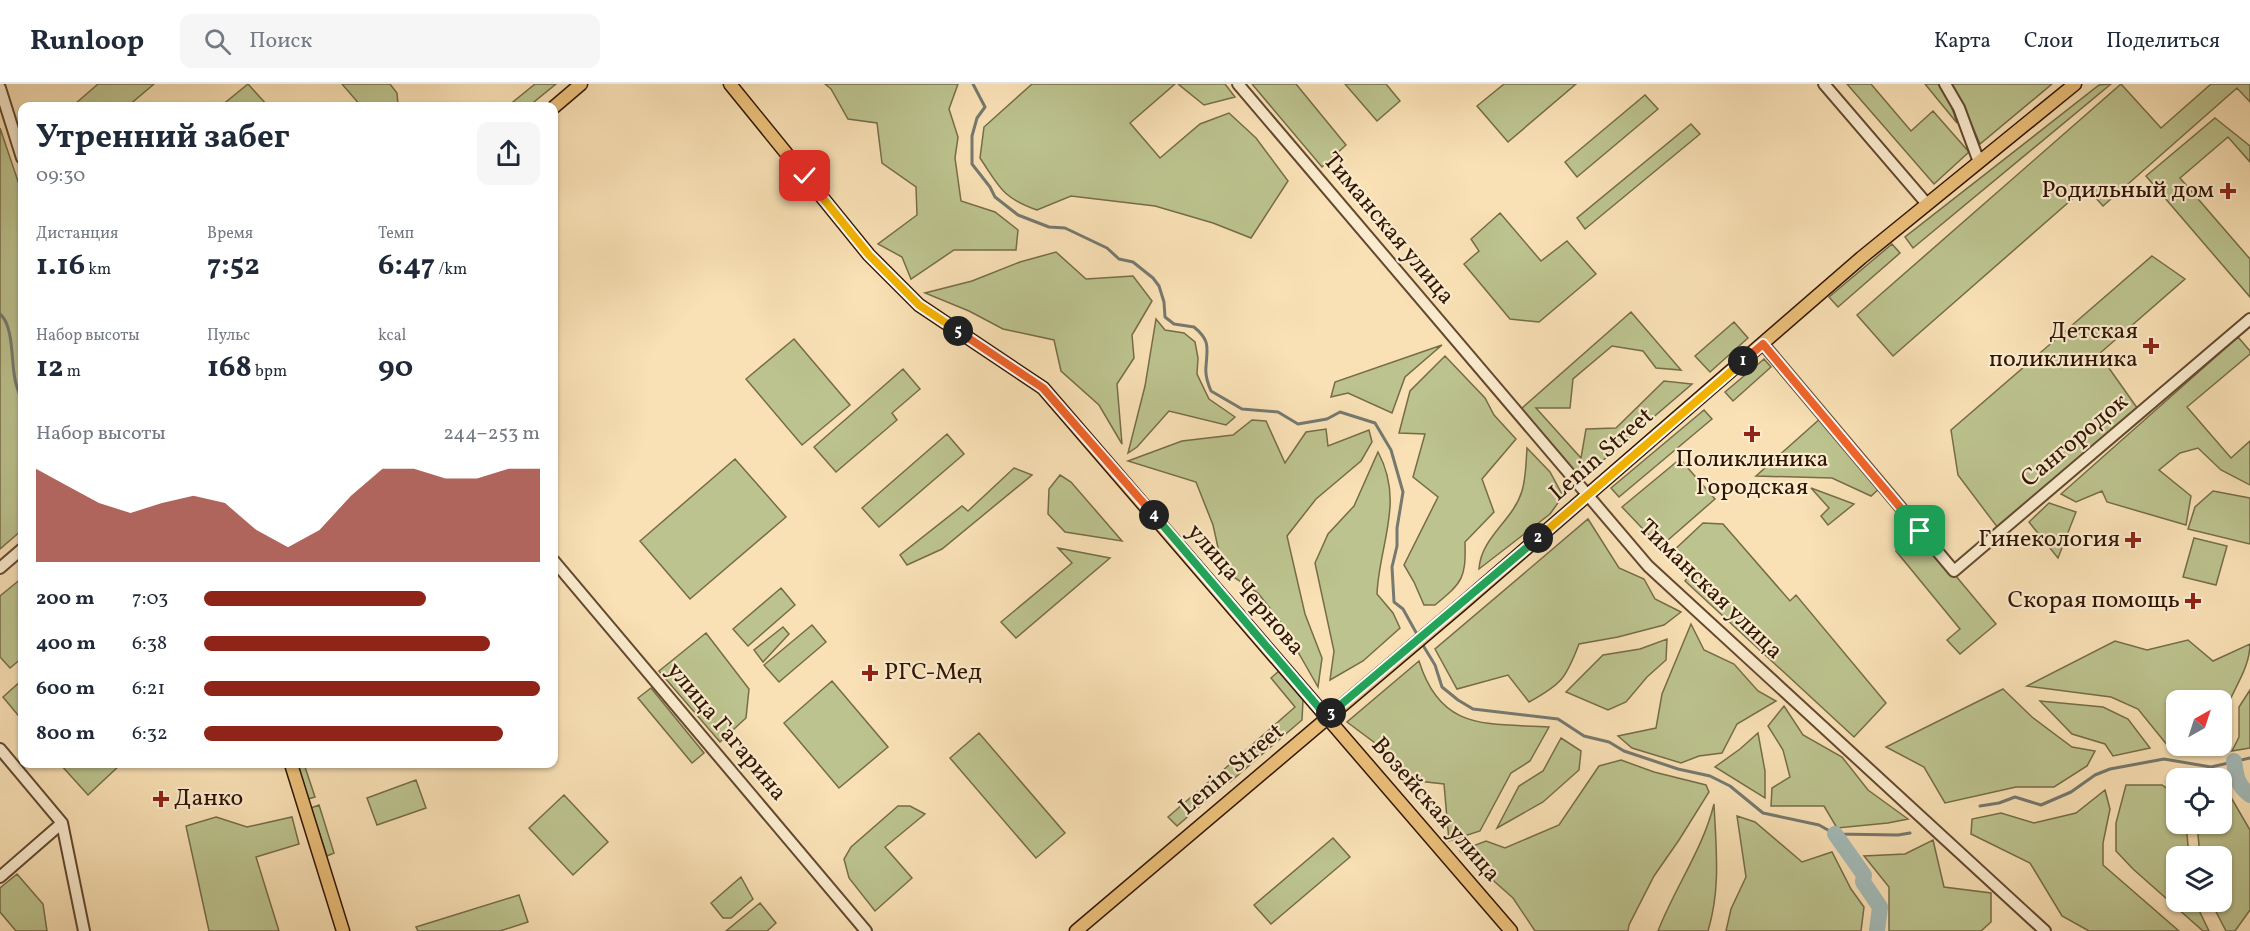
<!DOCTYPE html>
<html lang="ru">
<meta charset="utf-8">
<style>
body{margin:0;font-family:Vollkorn,serif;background:#f6f6f7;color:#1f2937;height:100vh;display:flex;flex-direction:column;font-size:22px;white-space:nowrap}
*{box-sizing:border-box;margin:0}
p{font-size:20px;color:#747a83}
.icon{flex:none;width:33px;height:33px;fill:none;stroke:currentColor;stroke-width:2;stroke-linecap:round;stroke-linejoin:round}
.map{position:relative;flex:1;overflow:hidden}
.drawer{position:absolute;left:18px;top:18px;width:540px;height:666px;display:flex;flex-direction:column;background:#fff;border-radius:12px;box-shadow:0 2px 4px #0004}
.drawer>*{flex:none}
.needle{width:39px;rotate:39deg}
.fabs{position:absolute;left:2166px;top:606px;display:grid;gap:12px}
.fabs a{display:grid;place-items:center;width:66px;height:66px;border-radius:12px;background:#fff;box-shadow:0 2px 4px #0004;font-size:30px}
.pin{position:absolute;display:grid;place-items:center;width:51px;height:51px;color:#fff;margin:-26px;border-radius:12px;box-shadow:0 3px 9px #0006}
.km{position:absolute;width:30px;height:30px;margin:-15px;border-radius:50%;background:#222;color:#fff;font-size:16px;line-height:30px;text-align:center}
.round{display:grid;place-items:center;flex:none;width:63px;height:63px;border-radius:12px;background:#f6f6f7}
.summary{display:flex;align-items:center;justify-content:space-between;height:102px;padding:0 18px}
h1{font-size:33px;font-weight:700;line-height:45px}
.stats{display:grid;grid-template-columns:repeat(3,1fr);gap:9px;height:102px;padding:6px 18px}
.stats div{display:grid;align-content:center}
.stats b{font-size:30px;font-weight:700}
.stats small{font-size:16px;font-weight:400}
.stats p{font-size:16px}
.chart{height:168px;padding:12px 18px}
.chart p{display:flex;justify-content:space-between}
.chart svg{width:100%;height:108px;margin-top:6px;fill:#8f2418;opacity:.7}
ul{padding:0 18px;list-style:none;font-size:20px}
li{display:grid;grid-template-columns:96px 72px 1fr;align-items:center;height:45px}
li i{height:15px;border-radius:8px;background:#8f2418}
header{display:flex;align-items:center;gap:36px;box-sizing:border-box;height:84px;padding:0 30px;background:#fff;border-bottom:2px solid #e0e1e3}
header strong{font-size:28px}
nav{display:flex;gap:33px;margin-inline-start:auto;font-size:21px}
.search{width:420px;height:54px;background:#f6f6f7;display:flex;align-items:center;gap:15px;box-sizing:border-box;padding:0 21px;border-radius:12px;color:#747a83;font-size:22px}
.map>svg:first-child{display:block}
.green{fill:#bcc38e;stroke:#766c48;stroke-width:1.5}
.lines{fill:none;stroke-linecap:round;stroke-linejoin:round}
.stream{stroke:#757970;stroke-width:3}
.river{stroke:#a3bbb9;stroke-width:16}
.minor-casing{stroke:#634830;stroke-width:14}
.major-casing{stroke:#311503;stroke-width:15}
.minor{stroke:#fbeccf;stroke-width:10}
.major{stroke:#ecc07a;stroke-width:12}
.split-1-casing{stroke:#fff;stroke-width:12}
.split-2-casing{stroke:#fff;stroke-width:12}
.split-3-casing{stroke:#fff;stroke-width:12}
.split-4-casing{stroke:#fff;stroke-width:12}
.split-5-casing{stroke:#fff;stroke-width:12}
.split-6-casing{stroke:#fff;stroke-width:12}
.split-1{stroke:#f0652b;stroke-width:8}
.split-2{stroke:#f5b400;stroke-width:8}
.split-3{stroke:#22a559;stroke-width:8}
.split-4{stroke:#22a559;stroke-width:8}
.split-5{stroke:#f0652b;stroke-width:8}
.split-6{stroke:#f5b400;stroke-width:8}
.poi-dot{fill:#8f2418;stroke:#fbeccf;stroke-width:2}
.labels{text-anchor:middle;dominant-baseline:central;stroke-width:4.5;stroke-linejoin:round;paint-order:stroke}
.poi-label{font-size:24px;fill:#311503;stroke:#fbeccf;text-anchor:end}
.street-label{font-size:24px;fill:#311503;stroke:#fbeccf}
</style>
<header>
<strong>Runloop</strong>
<div class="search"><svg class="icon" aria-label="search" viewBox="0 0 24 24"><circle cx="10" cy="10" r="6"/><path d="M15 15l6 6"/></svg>Поиск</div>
<nav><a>Карта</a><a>Слои</a><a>Поделиться</a></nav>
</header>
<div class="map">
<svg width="2250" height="847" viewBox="0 0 2250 847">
<rect width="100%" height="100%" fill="#f9e1b5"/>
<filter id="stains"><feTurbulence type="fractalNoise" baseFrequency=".00333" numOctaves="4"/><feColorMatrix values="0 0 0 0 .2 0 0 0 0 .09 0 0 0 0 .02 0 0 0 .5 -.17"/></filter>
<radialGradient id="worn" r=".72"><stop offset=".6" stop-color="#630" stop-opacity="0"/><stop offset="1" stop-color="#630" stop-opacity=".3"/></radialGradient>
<path class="green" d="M98,0H154L128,22H77L75,20Z
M248,0L268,22H221Z
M342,0H390L397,9L398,21L361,22Z
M535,0H556L529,22H508Z
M825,0H958L949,25L958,53L955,74L961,117L995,128L1018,146L1016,166H954L911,195L902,173L878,160L917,131L916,103L882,79L877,39L848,35L831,5Z
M1032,0H1175L1130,39L1160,74L1200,40L1229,29L1256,54L1288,97L1251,154L1213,139L1155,122L1071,112L1037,126C1002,114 999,102 980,74L984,43Z
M1178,0H1225L1235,13L1204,21Z
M1252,0H1296L1346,61L1322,83Z
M1345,0H1386L1400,17L1377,37Z
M1504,0H1576L1508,58L1477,22Z
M1847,0H1871L1911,47L1933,27L1969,68L1934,100Z
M1925,0H1939L1949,15L1957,39Z
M1949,0H2052L1980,60L1963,21Z
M2111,0L1913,164L1905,153L2099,1Z
M2121,0L2161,44L2211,0H2250V18L2237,4L2103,122L2086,103L1893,272L1857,231Z
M1645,11L1658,25L1577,93L1565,78Z
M2215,34L2250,62V78L2228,53L2180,94L2250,175V213L2146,92Z
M1691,40L1700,50L1585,145L1577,134Z
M0,44L22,109V446L0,465Z
M1500,129L1541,177L1567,157L1596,190L1539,238L1510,235L1464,180L1479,167L1471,155Z
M1892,160L1900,169L1838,223L1829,213Z
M1056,168L1086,195L1133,192L1152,217L1132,251L1134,274L1117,300L1122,360L1099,321L1061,287L1054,256L1003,245L969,227L925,209L972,197L1020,178Z
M2152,172L2185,195L2099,270L2140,328L2001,448L1958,391L1951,346Z
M1631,228L1681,286L1656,284L1643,267L1612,262L1573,295L1570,324H1536L1581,374L1586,345L1616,344L1664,297L1692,300L1580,396L1521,325Z
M1156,235L1165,246L1184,249L1195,258L1198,274L1197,290L1209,315L1235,333L1226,341L1169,327L1137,363L1128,369L1145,302Z
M1734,238L1748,254L1710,288L1695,272Z
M2238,253L2250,267V270L2187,323L2231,374L2250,357V401L2221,386L2198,364L2180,369L2159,386L2191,412L2186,441L2107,418L2102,407L2076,418L2061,410Z
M794,255L850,321L802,361L746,295Z
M1442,261L1405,293L1392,329L1348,309L1331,313L1335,298Z
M1445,272L1485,314L1494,331L1516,355L1482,395L1494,428L1465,458C1466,494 1463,498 1435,521H1424L1414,498L1404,481L1438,413L1413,393L1425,350L1399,349L1410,307Z
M1764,275L1771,283L1733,317L1725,308Z
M903,285L920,305L892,329L897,336L836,388L814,363Z
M1704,326L1712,335L1619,413L1611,404Z
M1822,333L1881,403L1871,412L1832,394L1756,392Z
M1252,336L1266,337L1285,379L1306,348L1326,345L1328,362L1369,346L1372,358L1361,377L1316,415L1287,452L1305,530L1322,574L1318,603L1282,540L1258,509L1223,486L1213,441L1196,398L1128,377L1182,357L1233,351Z
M947,350L964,370L879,443L862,424Z
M1527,364L1550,388L1563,412L1550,430L1479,485C1481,453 1513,437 1522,407C1526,394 1526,378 1527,364Z
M1378,368C1405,418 1379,460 1377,510L1393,529L1400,544L1363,577L1330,596L1334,567L1315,479L1328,450L1354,422Z
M735,375L786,433L690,515L640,457Z
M1680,375L1715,415L1660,463L1622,423Z
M1014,384L1032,391L942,465L907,481L900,471L962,422L968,427Z
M1060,391L1071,398L1122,457L1065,448L1048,430L1049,405Z
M1811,404L1854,420L1828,441L1821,432L1829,424Z
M2213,407L2250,414V460L2188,445L2195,423Z
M2049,419L2076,428L2058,474L2029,438Z
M1588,435L1619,484L1644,495L1655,515L1681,528L1664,541L1618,553L1579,560C1566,594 1562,600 1529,618L1508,591L1457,605L1435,565Z
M1703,439L1723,440L1790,517L1796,511L1886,619L1854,653L1685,497L1690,491L1670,470Z
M1919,448L1996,540L1960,570L1947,556L1960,545L1896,467Z
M2194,454L2227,462L2216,501L2183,493Z
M1058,464L1110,474L1016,554L1001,538L1072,479Z
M22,494V574L10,584L0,573V512Z
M781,504L795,521L748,562L733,545Z
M1691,540L1704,566L1734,580L1758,607L1776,617L1737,640L1722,669L1699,672L1681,679L1632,664L1618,652L1656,644L1662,610Z
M812,541L826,558L779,598L764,581Z
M783,543L789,550L763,578L754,566Z
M706,549L749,605L746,634L720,658L659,587Z
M1667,555L1666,576L1647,593L1626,618L1608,626L1566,608L1603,571L1640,565Z
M2188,556L2213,577L2250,560C2250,587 2229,610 2222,636V616H2176V662H2220V667L2197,670L2168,662L2138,625L2111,613L2027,602L2115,557L2147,566Z
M1419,577C1441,648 1487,639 1549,643L1530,677L1511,689L1480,747L1449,757L1444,700L1400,695L1379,662L1347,638Z
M1280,586L1303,616L1302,636L1230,698L1221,688L1295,623L1271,594Z
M22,596V636L3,613Z
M832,597L888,663L839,704L784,639Z
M651,604L704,669L692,679L638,614Z
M2003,605L2032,633L2072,663L2095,667L2087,682L2054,703H2016L1945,719L1924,683L1886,663Z
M2250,606V664L2232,667L2239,653V623Z
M2040,617L2103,623L2128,635L2150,664L2113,672L2105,660L2072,650Z
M1784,622L1803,651L1842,673L1868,706L1908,735L1888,739L1837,744L1824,722H1771L1772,704L1790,693L1783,666L1768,642Z
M979,649L1065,749L1036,774L950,674Z
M1758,649L1765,687V714L1715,683L1740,665Z
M1561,654L1581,667L1579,686L1543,718L1497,744L1519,702L1543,687Z
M1621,676L1654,688L1706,701L1709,708L1679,756L1654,792L1629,841L1628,847H1535L1513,814L1460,767L1486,757L1505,764L1559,741L1599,682Z
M60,680H121L88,711Z
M297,680H304L315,713L308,715Z
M1212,695L1220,705L1177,742L1168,733Z
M416,696L426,724L377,741L367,714Z
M2222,698L2250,746V826L2235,847H2226L2211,818H2222V772H2200L2197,740H2222Z
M2126,701H2162L2176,711V740H2186L2189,772H2176V818H2195L2209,847H2203L2133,785L2116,767V739Z
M2105,706L2110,725L2103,759V781L2179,847H2089L2062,832L2030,779L1971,750L1972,735L2001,729L2034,739L2076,729Z
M564,711L608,758L573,791L529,744Z
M1714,720C1716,764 1721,804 1708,847H1658C1675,803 1703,765 1714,720Z
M319,721L334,769L327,772L311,724Z
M898,722H910L925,730L885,763L912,794L875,827L849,794L844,775L851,763Z
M1737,732L1755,738L1802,778L1832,768L1851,805L1864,823L1861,847H1726L1731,825L1746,793Z
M216,733L247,743L292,733L299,760L256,773L279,847H209L186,742Z
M1333,754L1350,773L1271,840L1254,821Z
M1933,756L1944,803L1991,809V838L1981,847H1889V803L1864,772L1905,770Z
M17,790L43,820L47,847H16L0,828V804Z
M741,793L753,815L731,834H723L711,819Z
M519,811L528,838L500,847H418L416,843Z
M760,819L776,839L767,847H726Z"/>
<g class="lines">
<path class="stream" d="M973,0L985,23L977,34L972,52V80L990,103L995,113L1018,131L1049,143L1065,144L1107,164L1119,175L1133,178L1153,194L1159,202L1164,218L1165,233L1174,240L1194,243C1211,257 1207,264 1206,283C1205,291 1208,300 1211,307L1242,325L1278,328L1298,340L1327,335L1340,328L1375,339L1391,366L1403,408L1397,444V462L1392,483L1394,518L1403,525L1418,552
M0,230C14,242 11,277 15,295C16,303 20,310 22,318
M1421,558L1435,581L1442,603L1458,616L1473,625L1558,635L1584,652L1609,658L1624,667L1678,685L1710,692L1730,702L1763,729L1819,741L1835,750L1898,751L1910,749
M1980,722L1999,719L2015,713L2041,721L2071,708L2095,691L2110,685L2164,675L2211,683L2250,674"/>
<path class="river" d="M2234,677C2236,692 2237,701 2250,711
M1835,750L1864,791L1863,798L1880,823L1877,847"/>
<g class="minor-casing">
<path id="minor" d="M1238,0L1648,482L2045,847
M1824,0L1927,120
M1945,0L1959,24L1979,78
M0,4L22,74
M1763,260L1954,487L2250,235
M554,477L866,847
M0,484L22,465
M0,665L62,739L84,847
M0,793L62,739"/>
</g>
<g class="major-casing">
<path id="major" d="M730,0L869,171L919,221L1043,304L1511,847
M554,23L581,0
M291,680L343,847
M1076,847L1462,520L1861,174L2075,0"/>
</g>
<use href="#minor" class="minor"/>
<use href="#major" class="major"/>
</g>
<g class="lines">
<g class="split-1-casing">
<path id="split-1" d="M1743,277L1763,260L1920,447"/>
</g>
<g class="split-2-casing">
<path id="split-2" d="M1538,454L1743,277"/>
</g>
<g class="split-3-casing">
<path id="split-3" d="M1331,629L1538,454"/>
</g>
<g class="split-4-casing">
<path id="split-4" d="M1154,431L1327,633L1331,629"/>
</g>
<g class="split-5-casing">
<path id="split-5" d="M958,247L1043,304L1154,431"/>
</g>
<g class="split-6-casing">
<path id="split-6" d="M805,92L869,171L919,221L958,247"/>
</g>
<use href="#split-1" class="split-1"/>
<use href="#split-2" class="split-2"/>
<use href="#split-3" class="split-3"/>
<use href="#split-4" class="split-4"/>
<use href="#split-5" class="split-5"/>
<use href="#split-6" class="split-6"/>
</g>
<g class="poi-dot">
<path d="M2225 98h6v6h6v6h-6v6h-6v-6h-6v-6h6z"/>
<path d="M2148 253h6v6h6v6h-6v6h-6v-6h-6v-6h6z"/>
<path d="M1749 341h6v6h6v6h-6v6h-6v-6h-6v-6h6z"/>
<path d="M2130 447h6v6h6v6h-6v6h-6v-6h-6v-6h6z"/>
<path d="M2190 508h6v6h6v6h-6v6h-6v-6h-6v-6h6z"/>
<path d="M867 580h6v6h6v6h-6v6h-6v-6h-6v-6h6z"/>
<path d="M158 706h6v6h6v6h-6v6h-6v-6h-6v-6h6z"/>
</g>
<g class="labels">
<g class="poi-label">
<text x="2214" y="107">Родильный дом</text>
<text x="2138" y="248">Детская<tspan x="2138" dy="28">поликлиника</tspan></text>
<text x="1752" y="376" text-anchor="middle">Поликлиника<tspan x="1752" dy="28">Городская</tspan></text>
<text x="2120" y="456">Гинекология</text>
<text x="2180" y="517">Скорая помощь</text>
<text x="884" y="589" text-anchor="start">РГС-Мед</text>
<text x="174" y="715" text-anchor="start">Данко</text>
</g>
<g class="street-label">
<text transform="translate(1388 145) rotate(50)">Тиманская улица</text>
<text transform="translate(2075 357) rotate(-40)">Сангородок</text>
<text transform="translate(1602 371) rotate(-41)">Lenin Street</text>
<text transform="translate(1245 506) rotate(49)">улица Чернова</text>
<text transform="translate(1710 506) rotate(44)">Тиманская улица</text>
<text transform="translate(726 648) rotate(50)">улица Гагарина</text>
<text transform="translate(1232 686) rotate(-40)">Lenin Street</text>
<text transform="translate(1435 726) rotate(49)">Возейская улица</text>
</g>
</g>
<rect width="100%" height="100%" filter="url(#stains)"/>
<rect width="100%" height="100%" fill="url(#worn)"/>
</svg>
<div class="fabs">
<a><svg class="needle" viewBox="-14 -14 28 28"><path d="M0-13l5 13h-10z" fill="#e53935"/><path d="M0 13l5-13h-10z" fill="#747a83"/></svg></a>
<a><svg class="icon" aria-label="locate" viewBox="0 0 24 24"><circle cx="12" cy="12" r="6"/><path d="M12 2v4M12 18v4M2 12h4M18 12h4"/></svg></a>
<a><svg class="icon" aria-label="layers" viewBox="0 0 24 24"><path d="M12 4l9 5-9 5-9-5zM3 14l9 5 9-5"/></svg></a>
</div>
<div class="pin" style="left:1920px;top:447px;background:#1e9e55"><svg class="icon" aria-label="arrive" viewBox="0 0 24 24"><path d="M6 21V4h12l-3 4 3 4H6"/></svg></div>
<div class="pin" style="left:805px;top:92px;background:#d93025"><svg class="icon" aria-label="check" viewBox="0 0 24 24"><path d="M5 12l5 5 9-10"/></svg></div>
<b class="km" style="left:1743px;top:277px">1</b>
<b class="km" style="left:1538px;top:454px">2</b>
<b class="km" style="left:1331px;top:629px">3</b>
<b class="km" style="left:1154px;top:431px">4</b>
<b class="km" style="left:958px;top:247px">5</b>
<section class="drawer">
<div class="summary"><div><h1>Утренний забег</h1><p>09:30</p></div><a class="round"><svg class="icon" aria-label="share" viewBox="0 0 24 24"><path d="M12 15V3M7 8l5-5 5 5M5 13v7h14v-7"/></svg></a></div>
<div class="stats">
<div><p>Дистанция</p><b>1.16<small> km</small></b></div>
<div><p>Время</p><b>7:52</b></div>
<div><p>Темп</p><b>6:47<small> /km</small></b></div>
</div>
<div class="stats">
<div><p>Набор высоты</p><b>12<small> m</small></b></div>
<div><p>Пульс</p><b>168<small> bpm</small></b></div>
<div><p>kcal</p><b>90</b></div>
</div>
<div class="chart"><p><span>Набор высоты</span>244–253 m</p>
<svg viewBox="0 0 160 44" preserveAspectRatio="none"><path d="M0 44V6L10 13L20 20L30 24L40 20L50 17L60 20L70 31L80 38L90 31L100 17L110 6L120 6L130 10L140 10L150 6L160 6V44z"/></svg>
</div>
<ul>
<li><b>200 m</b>7:03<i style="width:66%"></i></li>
<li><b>400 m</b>6:38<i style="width:85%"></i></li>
<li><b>600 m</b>6:21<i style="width:100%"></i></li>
<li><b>800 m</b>6:32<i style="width:89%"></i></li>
</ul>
</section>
</div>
